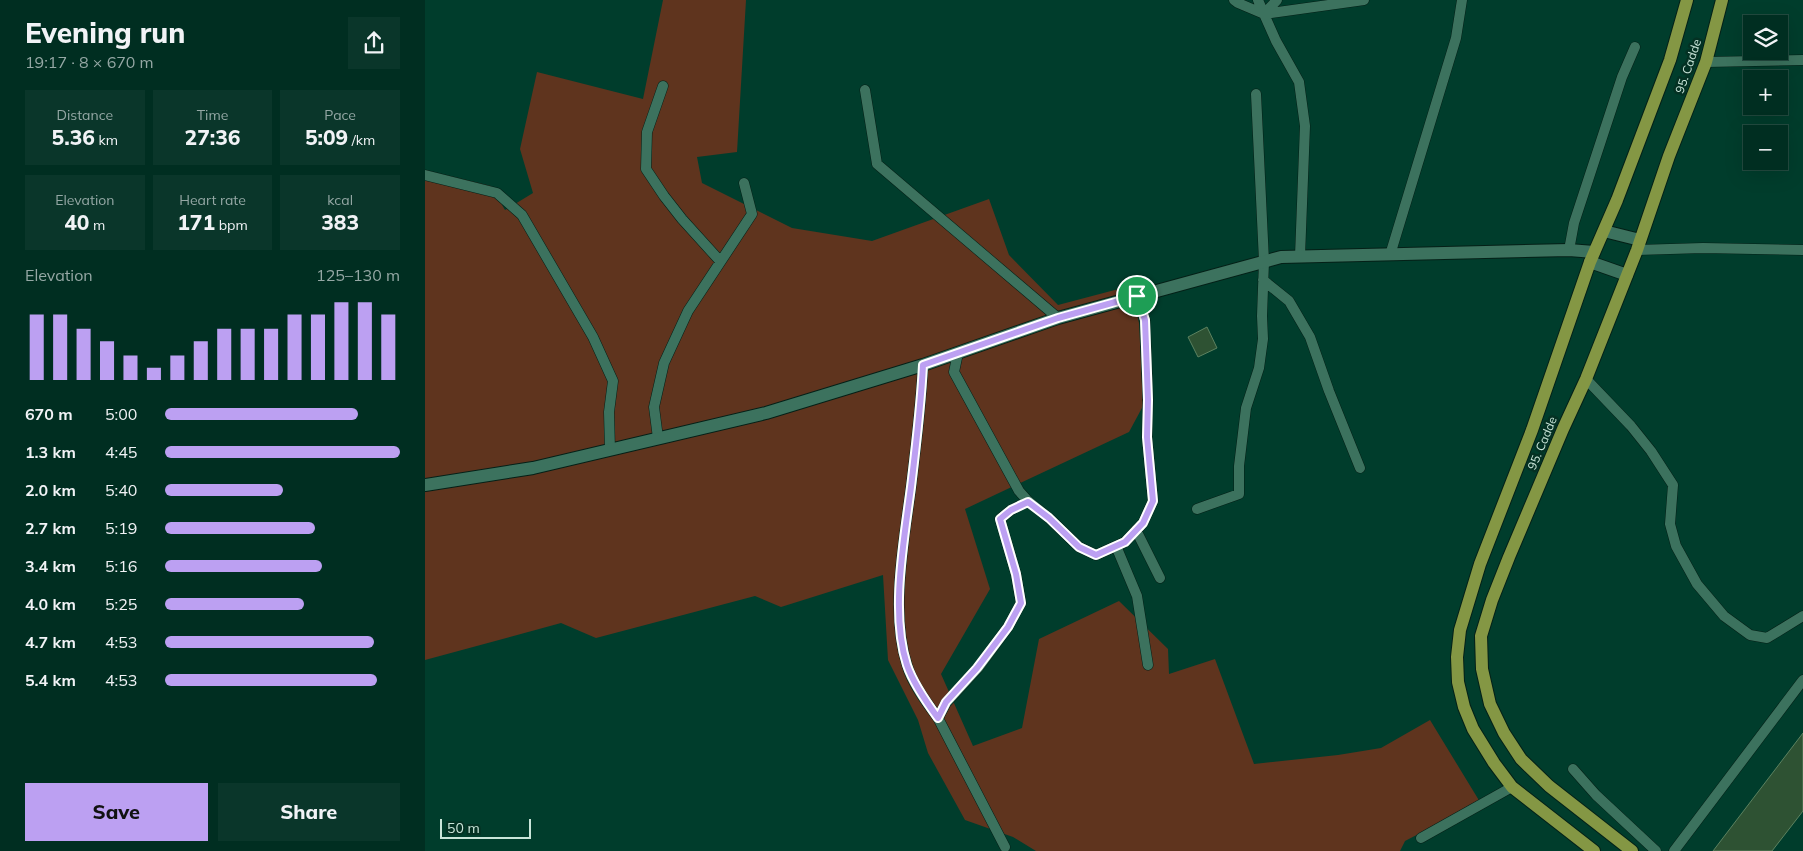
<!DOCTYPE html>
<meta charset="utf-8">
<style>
body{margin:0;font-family:Mulish,sans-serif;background:#0a362a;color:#f1f3f6;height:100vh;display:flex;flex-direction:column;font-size:19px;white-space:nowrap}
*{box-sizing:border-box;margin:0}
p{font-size:16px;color:#95a8a5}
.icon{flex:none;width:28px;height:28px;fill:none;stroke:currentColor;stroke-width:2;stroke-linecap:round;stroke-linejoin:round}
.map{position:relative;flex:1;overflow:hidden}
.side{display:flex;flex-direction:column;background:#002e21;width:425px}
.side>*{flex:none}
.tools{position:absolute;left:1318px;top:15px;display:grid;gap:10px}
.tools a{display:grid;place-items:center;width:45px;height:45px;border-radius:0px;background:#002e21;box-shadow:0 5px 20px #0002,0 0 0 1px #224a3f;font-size:25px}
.scale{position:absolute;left:15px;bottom:12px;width:91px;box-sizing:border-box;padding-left:5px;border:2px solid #c9e5d9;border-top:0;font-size:14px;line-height:18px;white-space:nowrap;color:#c9e5d9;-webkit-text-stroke:4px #043123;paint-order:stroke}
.pin{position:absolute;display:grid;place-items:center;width:42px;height:42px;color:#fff;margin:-21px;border:2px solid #fff;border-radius:50%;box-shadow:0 1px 5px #0007}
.round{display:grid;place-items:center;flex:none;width:52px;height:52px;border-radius:0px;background:#0a362a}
.summary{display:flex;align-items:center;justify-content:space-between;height:85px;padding:0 25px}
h1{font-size:28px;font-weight:800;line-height:38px}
.metrics{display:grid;grid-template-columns:repeat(3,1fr);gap:8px;height:85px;padding:5px 25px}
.metrics div{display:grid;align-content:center;border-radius:0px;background:#0a362a;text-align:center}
.metrics b{font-size:21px;font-weight:800}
.metrics small{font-size:14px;font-weight:400}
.metrics p{font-size:14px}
.chart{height:140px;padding:10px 25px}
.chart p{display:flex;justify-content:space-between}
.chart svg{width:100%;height:90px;margin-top:5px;stroke:#bca0f2;stroke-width:6}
.button{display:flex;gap:10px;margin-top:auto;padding:10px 25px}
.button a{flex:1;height:58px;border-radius:0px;background:#bca0f2;color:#111;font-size:20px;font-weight:800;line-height:58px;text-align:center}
.button a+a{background:#0a362a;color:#f1f3f6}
ul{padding:0 25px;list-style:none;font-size:16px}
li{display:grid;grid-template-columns:80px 60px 1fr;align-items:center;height:38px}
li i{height:12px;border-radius:6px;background:#bca0f2}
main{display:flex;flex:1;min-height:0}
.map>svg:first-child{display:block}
.green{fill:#5f341e}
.building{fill:#2e5233;stroke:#5c8260}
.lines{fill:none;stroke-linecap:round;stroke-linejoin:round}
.street-casing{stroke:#042017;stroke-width:11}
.secondary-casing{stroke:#042017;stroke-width:14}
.primary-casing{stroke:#042017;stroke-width:14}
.street{stroke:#3c725e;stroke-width:10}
.secondary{stroke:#3c725e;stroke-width:12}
.primary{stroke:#849744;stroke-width:12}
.route-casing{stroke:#fff;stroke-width:10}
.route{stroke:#bca0f2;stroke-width:6}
.labels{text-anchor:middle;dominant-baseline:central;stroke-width:5;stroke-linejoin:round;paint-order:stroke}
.street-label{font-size:12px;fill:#c9e5d9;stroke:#043123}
</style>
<main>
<section class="side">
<div class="summary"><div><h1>Evening run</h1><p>19:17 · 8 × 670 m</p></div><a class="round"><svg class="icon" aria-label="share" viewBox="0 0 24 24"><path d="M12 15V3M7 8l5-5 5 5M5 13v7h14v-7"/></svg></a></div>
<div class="metrics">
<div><p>Distance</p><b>5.36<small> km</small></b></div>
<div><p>Time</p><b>27:36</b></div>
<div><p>Pace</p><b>5:09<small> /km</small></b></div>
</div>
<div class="metrics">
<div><p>Elevation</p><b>40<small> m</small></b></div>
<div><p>Heart rate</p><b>171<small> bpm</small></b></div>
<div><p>kcal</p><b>383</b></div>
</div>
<div class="chart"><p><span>Elevation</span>125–130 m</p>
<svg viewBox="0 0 160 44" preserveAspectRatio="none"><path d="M5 44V12M15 44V12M25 44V19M35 44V25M45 44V32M55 44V38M65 44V32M75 44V25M85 44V19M95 44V19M105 44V19M115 44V12M125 44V12M135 44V6M145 44V6M155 44V12"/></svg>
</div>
<ul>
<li><b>670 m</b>5:00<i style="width:82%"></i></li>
<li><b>1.3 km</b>4:45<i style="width:100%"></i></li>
<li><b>2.0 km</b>5:40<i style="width:50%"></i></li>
<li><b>2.7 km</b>5:19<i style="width:64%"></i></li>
<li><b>3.4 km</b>5:16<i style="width:67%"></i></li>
<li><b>4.0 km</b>5:25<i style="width:59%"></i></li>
<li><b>4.7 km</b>4:53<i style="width:89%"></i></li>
<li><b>5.4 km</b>4:53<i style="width:90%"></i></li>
</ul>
<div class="button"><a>Save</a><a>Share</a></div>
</section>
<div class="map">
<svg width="1378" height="851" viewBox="0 0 1378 851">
<rect width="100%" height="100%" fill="#003d2c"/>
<path class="green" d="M238,0H321L312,152L272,157L277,183L367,228L447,241L564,199L584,255L633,305L705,286L714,323L718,406L704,432L540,509L565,589L516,674L548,746L597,728L614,639L694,601L743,649L744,674L790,659L829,764L913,755L956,748L1005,720L1055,802L980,841L975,851H611L588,837L540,820L503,753L493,720L463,660L458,575L356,607L330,596L171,638L136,623L0,660V170L66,186L80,210L108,193L95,149L112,72L218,99Z"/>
<path class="building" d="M782,327L792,348L773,357L763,337Z
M1378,733V811L1347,851H1288Z"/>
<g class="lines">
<g class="street-casing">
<path id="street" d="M809,0L813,3L839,14
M833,0L839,14
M839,14L852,0
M1281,62L1378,60
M238,86L222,132L221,169L239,196L257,219L295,261
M440,90L452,164L633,318
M0,175L72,193L97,215L168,337L188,381L184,412L185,450
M1144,250L1149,223L1197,77L1210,47
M1212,250L1278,248L1378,250
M965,255L1031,38L1037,0
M875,256L880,126L874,82L851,41L839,14L939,0
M838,280L864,301L885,337L904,391L935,468
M533,353L529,372L594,491L603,501L624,518L654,547L671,555L700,542L718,523L728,501L722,437L723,400L720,320L712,296
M498,365C496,406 491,446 486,487C479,541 465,613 482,665C487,683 502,703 513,718L580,847
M1161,379L1206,426L1226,451L1248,485L1245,524L1251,546L1272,584L1299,616L1325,635L1342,638L1378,616
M233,438L229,407L239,363L263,311L327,214L319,183
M772,509L814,494V466L821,408L834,368L838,339L837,316L839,261L831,94
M711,530L735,578
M691,546L712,596L723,665
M513,718L521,703L553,668L583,627L596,603L591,574L575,519L586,510L603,501
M1148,769L1171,795L1231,851
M996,838L1087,787
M1249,851L1378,680"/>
</g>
<g class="secondary-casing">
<path id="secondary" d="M1179,231L1215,240
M1165,262L1202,275
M0,485L108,468L341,413L498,365L633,318L856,257L1144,250L1169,252"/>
</g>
<g class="primary-casing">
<path id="primary" d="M1169,851L1087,787L1069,763L1048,729L1039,707L1033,682L1032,657L1035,630L1055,564L1107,430L1165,262L1192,200L1245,60L1262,0
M1207,851L1124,786L1096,759L1079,733L1065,704L1057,669L1056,636L1067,600L1084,557L1138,429L1161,379L1212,250L1244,156L1281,62L1297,0"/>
</g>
<use href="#street" class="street"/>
<use href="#secondary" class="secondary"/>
<use href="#primary" class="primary"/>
</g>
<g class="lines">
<g class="route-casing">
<path id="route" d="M712,296L720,320L723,400L722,437L728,501L718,523L700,542L671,555L654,547L624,518L603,502L586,510L575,519L591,574L596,603L583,627L552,668L521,702L513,718C502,703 488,683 482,665C465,613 479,541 486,487C491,446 496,406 498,365L633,318Z"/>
</g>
<use href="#route" class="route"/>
</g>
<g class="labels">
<g class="street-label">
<text transform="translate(1263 66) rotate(-71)">95. Cadde</text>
<text transform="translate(1117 443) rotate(-67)">95. Cadde</text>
</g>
</g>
</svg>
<div class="tools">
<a><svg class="icon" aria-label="layers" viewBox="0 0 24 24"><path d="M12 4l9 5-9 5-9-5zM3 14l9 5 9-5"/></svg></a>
<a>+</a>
<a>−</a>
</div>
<div class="scale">50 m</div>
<div class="pin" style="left:712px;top:296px;background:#1e9e55"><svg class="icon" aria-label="arrive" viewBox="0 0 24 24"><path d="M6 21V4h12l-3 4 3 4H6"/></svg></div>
</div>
</main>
